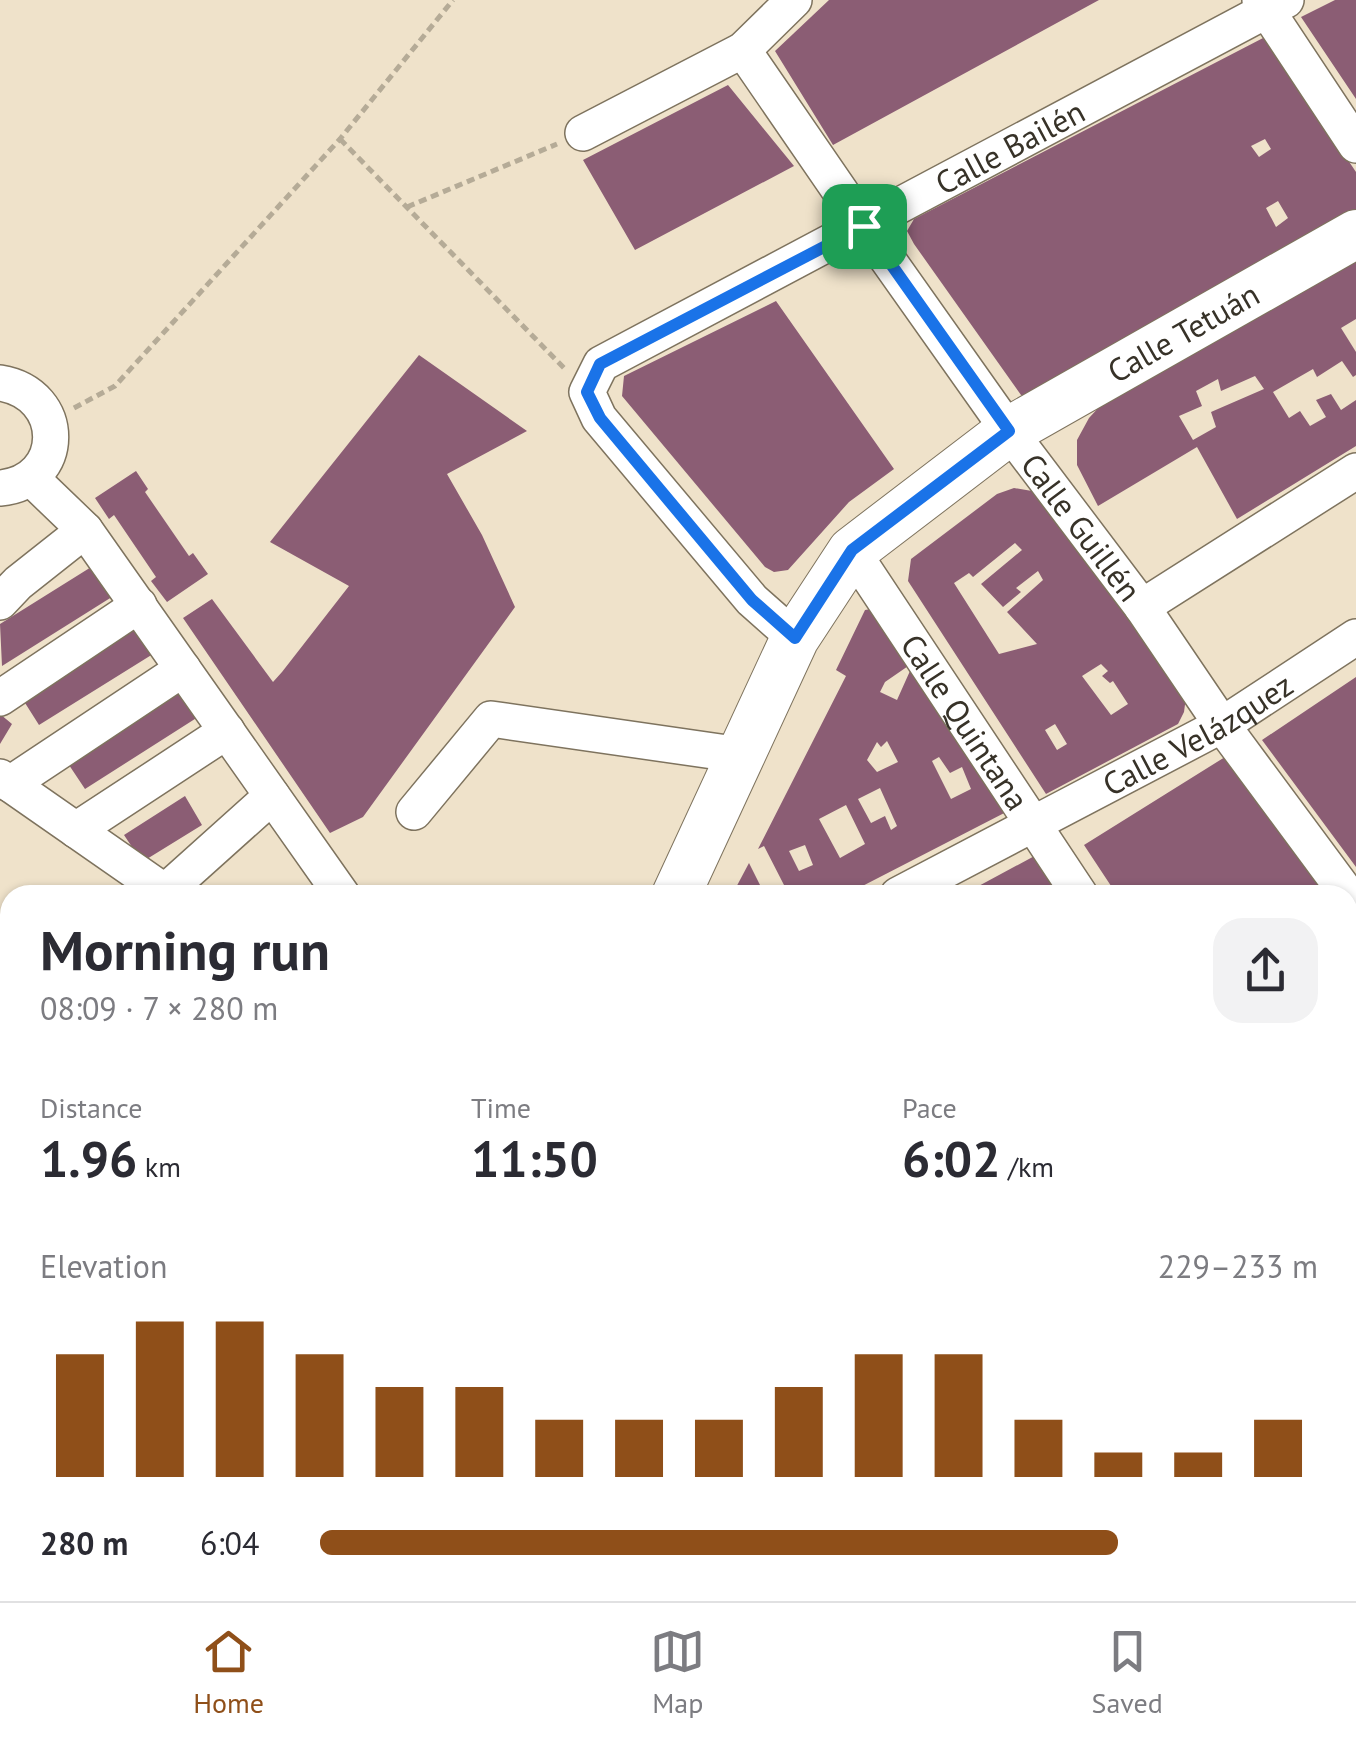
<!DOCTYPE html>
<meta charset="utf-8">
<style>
body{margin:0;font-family:"PT Sans",sans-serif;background:#f2f2f3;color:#2b2b33;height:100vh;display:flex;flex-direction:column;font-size:38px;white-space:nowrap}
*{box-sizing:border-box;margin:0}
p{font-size:32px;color:#7c7c81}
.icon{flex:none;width:55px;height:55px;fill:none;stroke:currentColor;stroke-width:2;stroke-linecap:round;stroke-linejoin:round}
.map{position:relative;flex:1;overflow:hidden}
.sheet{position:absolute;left:0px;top:885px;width:1358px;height:718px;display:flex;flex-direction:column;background:#fff;border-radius:30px 30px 0 0;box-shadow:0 2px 8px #0004}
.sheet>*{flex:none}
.pin{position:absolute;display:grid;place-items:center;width:85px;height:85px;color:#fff;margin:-42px;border-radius:20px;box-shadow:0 5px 15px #0006}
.round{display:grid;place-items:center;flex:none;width:105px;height:105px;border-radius:30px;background:#f2f2f3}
.overview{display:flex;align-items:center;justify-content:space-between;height:170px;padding:0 40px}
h1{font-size:55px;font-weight:700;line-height:75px}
.figures{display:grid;grid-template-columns:repeat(3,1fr);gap:15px;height:170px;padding:10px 40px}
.figures div{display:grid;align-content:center}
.figures b{font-size:50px;font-weight:700}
.figures small{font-size:28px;font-weight:400}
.figures p{font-size:28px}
.chart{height:280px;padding:20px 40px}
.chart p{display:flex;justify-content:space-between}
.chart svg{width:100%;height:180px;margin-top:10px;stroke:#8f4f19;stroke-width:6}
ul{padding:0 40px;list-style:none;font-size:32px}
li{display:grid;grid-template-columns:160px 120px 1fr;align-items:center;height:75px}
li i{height:25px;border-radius:12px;background:#8f4f19}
.tab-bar{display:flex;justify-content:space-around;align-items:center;height:140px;border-top:2px solid #e1e1e2;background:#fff;font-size:28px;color:#7c7c81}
.tab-bar a{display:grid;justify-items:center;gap:5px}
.tab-bar .selected{color:#8f4f19}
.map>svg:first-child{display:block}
.green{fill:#b8d6b8}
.building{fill:#8b5d74;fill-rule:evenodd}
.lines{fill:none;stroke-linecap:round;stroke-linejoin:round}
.street-casing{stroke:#7e735e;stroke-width:38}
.secondary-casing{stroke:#7e735e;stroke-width:50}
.path{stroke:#b5ab97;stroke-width:5;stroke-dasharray:8 5;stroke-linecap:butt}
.street{stroke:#fff;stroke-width:35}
.secondary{stroke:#fff;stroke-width:48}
.route-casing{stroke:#fff;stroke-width:20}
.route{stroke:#1a73e8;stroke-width:12}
.labels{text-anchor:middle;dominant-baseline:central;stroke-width:10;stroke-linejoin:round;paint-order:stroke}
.street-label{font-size:32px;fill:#373228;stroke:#fff}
</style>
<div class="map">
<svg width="1356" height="1601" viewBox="0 0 1356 1601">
<rect width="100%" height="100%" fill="#efe2ca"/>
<path class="green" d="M42,1593H208L210,1601H43Z"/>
<path class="building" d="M829,0H1099L833,145L775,51Z
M1335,0H1356V99L1301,17Z
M1265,37L1356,172V217L1031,396L1021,395L914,244L907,231L914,219ZM1265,139L1271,149L1259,157L1251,146ZM1278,201L1288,218L1276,227L1266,208Z
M728,85L794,166L635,250L583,160Z
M1356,261V319L1341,328L1356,352V375L1353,377L1342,361L1317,377L1313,369L1273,392L1289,418L1300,411L1310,426L1326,417L1316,400L1331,394L1341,410L1356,400V446L1237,519L1197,447L1098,506L1077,465V440L1089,418L1101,405ZM1255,376L1264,389L1211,412L1216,427L1193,440L1179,416L1202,406L1196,391L1218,379L1221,391Z
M776,301L894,469L849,502L788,570L774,572L765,567L622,396L624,376Z
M419,355L527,431L447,474L482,535L515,607L363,817L330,833L183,618L212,599L273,682L282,672L349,586L270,542Z
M136,471L148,489L145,492L189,556L193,553L208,574L167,602L151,581L156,577L114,515L109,519L95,498Z
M1014,488L1032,491L1042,497L1186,697L1184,712L1178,724L1046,794L908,581L911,559L997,494ZM1015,543L1022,550L981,584L1003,607L1021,592L1016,588L1038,571L1043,580L1007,612L1037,644L999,654L954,583L969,573L973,577ZM1101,664L1108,671L1102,676L1110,683L1113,681L1128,704L1111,715L1082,676ZM1055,724L1067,744L1057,750L1045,730Z
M96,564L115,595L2,666L0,624Z
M882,607L1012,809L845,895H732L749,863L765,895L784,885L764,846L758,849L846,676L836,670L865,610ZM914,662L897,700L880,692L885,682ZM887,741L898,762L877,772L867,760L877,742L881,747ZM939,757L950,773L962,767L971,789L951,799L932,761ZM880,788L897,826L891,830L885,816L871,823L858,799ZM846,805L865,844L840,858L819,819ZM805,845L813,865L799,871L789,851Z
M133,623L153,654L39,725L20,695Z
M1356,677V867L1262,740Z
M179,687L198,717L85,789L65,759Z
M0,714L12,724L0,744Z
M1225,757L1328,895H1117L1084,845Z
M185,796L202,825L142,862L124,835Z
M1040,853L1062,895H962Z
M1348,921L1356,933V1260L1348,1247Z
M10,1148V1208L0,1189V1158Z
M1348,1327L1356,1340V1374L1348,1377Z
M1348,1562L1356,1586V1601H1094L1080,1592H1348Z
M244,1592H323L325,1601H246Z
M392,1592H519L520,1601H394Z
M570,1592H798L799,1601H571Z
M910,1592H984L979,1601H925Z"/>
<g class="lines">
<g class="street-casing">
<g id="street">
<path d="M1260,0L1356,145"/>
<path id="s1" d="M743,50L864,226L1009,431L1142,607L1222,725L1356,906"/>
<path d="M583,133L743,50L794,0"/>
<path d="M0,383C68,394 67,482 0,488"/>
<path d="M31,478L85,530L342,895"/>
<path id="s2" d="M852,551L1080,895"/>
<path d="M0,602L18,583L85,530"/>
<path d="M1142,607L1356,471"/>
<path id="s3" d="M795,638L752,600L599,418L587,392L601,364L1286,0"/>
<path d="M0,698L139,605"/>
<path d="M0,777L165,892L272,796"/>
<path d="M10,784L183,669"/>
<path d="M414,812L491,719L741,755"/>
<path d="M76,830L227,731"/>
<path id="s4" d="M898,895L1222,725L1356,637"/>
<path d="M0,979L10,988"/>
<path d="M0,1213L10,1233"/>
<path d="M1348,1303L1356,1316"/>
<path d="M1348,1388L1356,1385"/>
<path d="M222,1592L223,1601"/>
<path d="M358,1592L359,1601"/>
<path d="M544,1592L545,1601"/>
<path d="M1042,1592L1056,1601"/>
</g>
</g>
<g class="secondary-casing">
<g id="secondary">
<path id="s5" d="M676,895L795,638L852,551L1009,431L1356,234"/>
<path d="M0,1368L10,1363"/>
</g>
</g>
<path class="path" d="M340,139L565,369
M407,207L557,144
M74,408L115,386L340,139L453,0"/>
<use href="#street" class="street"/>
<use href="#secondary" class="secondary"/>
</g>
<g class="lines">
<g class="route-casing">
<path id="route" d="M864,226L1009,431L852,550L795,638L752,600L600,418L587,392L600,364Z"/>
</g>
<use href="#route" class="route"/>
</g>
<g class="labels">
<g class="street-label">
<text stroke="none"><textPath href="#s3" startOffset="818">Calle Bailén</textPath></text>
<text stroke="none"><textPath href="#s5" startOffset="785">Calle Tetuán</textPath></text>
<text stroke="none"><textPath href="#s1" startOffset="585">Calle Guillén</textPath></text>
<text stroke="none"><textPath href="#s2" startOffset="205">Calle Quintana</textPath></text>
<text stroke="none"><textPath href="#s4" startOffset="340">Calle Velázquez</textPath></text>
</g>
</g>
</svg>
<div class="pin" style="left:864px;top:226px;background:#1e9e55"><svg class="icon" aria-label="arrive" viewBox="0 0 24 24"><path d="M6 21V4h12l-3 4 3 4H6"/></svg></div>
<section class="sheet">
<div class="overview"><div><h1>Morning run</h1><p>08:09 · 7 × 280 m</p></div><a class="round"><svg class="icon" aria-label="share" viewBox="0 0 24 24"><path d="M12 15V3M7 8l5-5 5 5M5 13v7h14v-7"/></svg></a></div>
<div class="figures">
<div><p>Distance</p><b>1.96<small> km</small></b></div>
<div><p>Time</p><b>11:50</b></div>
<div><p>Pace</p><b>6:02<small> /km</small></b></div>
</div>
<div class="chart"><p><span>Elevation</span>229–233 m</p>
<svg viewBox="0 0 160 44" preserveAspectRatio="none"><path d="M5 44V14M15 44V6M25 44V6M35 44V14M45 44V22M55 44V22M65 44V30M75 44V30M85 44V30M95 44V22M105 44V14M115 44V14M125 44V30M135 44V38M145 44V38M155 44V30"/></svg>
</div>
<ul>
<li><b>280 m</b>6:04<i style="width:80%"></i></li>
</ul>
</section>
</div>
<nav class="tab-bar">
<a class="selected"><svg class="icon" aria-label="home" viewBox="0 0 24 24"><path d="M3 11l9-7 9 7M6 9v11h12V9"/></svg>Home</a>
<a><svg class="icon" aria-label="map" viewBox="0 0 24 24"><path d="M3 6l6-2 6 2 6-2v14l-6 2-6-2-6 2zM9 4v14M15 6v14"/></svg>Map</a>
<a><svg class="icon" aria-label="saved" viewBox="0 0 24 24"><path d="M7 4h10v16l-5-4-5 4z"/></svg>Saved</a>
</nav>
